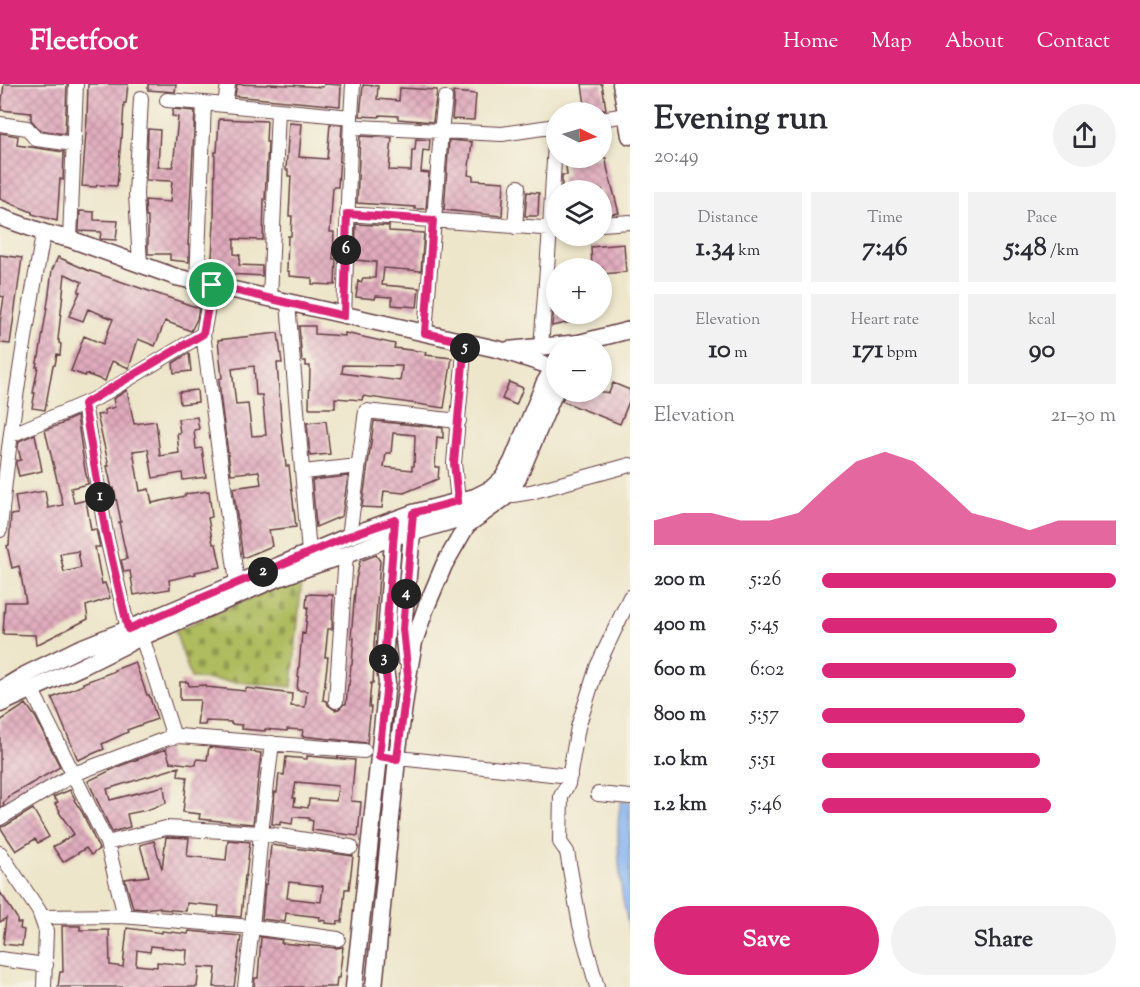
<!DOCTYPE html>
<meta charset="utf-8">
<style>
body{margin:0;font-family:"Sorts Mill Goudy",serif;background:#f2f2f3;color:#2b2b33;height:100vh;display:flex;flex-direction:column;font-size:22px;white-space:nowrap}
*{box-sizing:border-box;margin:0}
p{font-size:20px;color:#7c7c81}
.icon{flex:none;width:33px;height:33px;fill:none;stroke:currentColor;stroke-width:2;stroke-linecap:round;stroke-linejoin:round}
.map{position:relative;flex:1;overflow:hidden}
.sheet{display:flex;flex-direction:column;background:#fff;width:510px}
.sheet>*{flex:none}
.needle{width:39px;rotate:95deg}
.controls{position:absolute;left:546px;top:18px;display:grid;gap:12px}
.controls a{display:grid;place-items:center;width:66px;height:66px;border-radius:50%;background:#fff;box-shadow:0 3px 9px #0003;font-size:30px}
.pin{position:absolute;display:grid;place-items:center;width:51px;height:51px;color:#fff;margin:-26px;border:3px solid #fff;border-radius:50%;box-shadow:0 2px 6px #0007}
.km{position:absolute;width:30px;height:30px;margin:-15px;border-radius:50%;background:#222;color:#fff;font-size:16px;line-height:30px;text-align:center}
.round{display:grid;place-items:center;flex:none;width:63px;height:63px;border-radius:32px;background:#f2f2f3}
.headline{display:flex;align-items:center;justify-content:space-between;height:102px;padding:0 24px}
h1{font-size:33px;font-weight:700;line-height:45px}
.stats{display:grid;grid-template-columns:repeat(3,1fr);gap:9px;height:102px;padding:6px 24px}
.stats div{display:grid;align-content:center;border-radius:0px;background:#f2f2f3;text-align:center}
.stats b{font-size:26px;font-weight:700}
.stats small{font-size:16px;font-weight:400}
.stats p{font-size:16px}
.chart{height:168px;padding:12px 24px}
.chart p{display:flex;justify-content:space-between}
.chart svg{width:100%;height:108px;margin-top:6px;fill:#db2777;opacity:.7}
.action{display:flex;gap:12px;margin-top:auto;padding:12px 24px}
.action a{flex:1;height:69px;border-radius:36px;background:#db2777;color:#fff;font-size:24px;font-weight:700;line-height:69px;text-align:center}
.action a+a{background:#f2f2f3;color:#2b2b33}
ul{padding:0 24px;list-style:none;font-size:20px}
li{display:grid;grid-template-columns:96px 72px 1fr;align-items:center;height:45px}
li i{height:15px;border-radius:8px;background:#db2777}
header{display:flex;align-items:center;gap:36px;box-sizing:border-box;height:84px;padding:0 30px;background:#db2777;color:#fff}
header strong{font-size:28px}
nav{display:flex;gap:33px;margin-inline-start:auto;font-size:21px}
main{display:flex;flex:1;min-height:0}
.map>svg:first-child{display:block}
.cemetery{fill:url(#cemetery-stones);stroke:#7c6e44;stroke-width:1.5}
.water{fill:#83b2ee;stroke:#66688c;stroke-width:1.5}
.building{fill:url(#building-cross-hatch);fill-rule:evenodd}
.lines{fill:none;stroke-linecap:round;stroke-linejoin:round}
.minor-casing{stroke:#633d43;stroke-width:16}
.major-casing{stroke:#633d43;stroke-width:19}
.minor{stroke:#fff;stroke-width:14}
.major{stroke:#fff;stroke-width:16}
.route-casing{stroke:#fff;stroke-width:12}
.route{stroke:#db2777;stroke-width:8}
</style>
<header>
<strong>Fleetfoot</strong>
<nav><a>Home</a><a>Map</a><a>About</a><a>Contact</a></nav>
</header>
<main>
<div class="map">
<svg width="630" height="903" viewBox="0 0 630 903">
<defs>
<pattern id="cemetery-stones" width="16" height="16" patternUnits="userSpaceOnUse" patternTransform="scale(1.5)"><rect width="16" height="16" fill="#afbc5e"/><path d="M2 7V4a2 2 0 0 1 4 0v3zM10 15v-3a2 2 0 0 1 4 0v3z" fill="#90984e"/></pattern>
<pattern id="building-cross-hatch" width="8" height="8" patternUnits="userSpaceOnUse" patternTransform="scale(1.5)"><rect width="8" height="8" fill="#e1acbe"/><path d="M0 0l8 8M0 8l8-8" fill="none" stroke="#b88b9b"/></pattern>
</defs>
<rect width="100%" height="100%" fill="#f7f3e8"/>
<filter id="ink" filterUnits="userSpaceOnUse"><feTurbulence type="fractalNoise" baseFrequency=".0167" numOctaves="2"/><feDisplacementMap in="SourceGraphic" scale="12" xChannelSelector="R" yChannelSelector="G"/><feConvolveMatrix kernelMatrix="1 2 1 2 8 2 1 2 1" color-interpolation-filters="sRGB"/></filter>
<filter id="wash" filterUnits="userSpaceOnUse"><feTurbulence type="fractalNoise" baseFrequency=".008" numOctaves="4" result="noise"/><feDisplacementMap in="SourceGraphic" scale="24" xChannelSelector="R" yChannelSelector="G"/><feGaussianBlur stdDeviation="1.35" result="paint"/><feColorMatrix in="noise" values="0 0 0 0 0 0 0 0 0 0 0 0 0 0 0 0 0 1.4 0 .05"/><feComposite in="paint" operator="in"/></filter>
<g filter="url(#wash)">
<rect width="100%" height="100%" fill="#eee6cb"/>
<path class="cemetery" d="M302,492L292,603L191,594L175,547Z"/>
<path class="water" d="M622,717L630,718V849C628,838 625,827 623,816C620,798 614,732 622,717Z"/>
<g id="blocks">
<path class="building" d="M4,0H67L65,50L40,46L31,36V29L1,26Z
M88,0H128L126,19H124L122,54H121L117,102L97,101L96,103L82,102L87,35Z
M148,0H176L175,8L148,6Z
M237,0L266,1L269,0L323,3L324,0L341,1L340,22L235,12Z
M582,0H602L606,25L596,28H586Z
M363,1L378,2L377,15L399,17L400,4L437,6L433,38L398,35V32L380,31L379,33L360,32Z
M453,8L476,10L474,36L452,35L454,15Z
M173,25L195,27L188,161H189V178L170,176V170H148V133H146L145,116L170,118L172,97L146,96L148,45L160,46L158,83H173L178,33L172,32Z
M219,35L267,37L266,58H268L265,115H264L263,156L234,155V170L240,171L239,181L262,182V192L211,189L214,140L215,68H217Z
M289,39L302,40L299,73L327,75L330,40L342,41L338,103H333L330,148H334L333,175H336L335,201L312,200V194L289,192V187H287L288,152H291L292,132H289L291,92H288V86H286Z
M0,49L18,52L17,61L64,68L63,96L60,95L57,137L32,130V128L0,115Z
M360,52L392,54L389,86L411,87L412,66H415L416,55L430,56L429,67L423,66L421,88L429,89L426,125H415V123L357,119Z
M449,56L472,58L468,91L473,92V96L504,98L502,132L444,126Z
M565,74H606L607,83L619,129L602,131V106H562V91H567Z
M527,108L539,109L538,132H525Z
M80,127L94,128V136L118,137L116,156L100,155L101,148L79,147Z
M356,140L389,142V147L424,149L421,187L384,184L382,201L419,204L417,223L392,221V213L376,212L375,215L356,213L358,197L361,198L363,194H375L376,178L355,176Z
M624,160L626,188L602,190V184H592L591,163Z
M0,171L22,174L10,260L0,259V239L4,213L0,212Z
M58,173L87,186L199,224L197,235L191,247L165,237L155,262L138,255L129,284L112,277L105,297L86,290L85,292L71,287L84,252L103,260L113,235L88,225L83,237L69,232L80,208H78L82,198L65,190L58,256H59V259L61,260L60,271L57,270L55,281H53L45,326L32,324L35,309H33L38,283H36L38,273H39L48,217L52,186Z
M555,203H556V230H576V237L552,242Z
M299,242H315V250L345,252V249L395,260L394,264L426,268L425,271L452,274L444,324L363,312L362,316L335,314V324H309L310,282H306V277H302ZM343,281L402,282L400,297L342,289Z
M278,249L282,279H277L282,349L286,382H289L296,443L269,446L272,462L243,474L233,404L261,400L259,387L231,390L221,318L219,295L222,294L218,256ZM254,282L256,311H262L266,351L252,352L248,320L236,321L232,285Z
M189,269L191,287L174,289L173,279Z
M509,298L523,304L516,321L502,315Z
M613,299L630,306V315L620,340L562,317L566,308H604L609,309Z
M127,306L134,340L156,337L160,372L179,369L177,349H180L178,335L197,333L199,345L194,346L196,365L202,364L206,393L183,396L182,389L153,394L148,365L133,367L140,407L149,405L152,419L185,412V410L209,407L212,433L208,434L213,460H216L221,483L195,488L196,490L169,496L170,505L134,511L130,487L124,488L121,476L127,475L119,438H121L114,404L112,405L107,382H109L97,331L105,330L104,326L115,323L113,315Z
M197,306L198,318L180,320L179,308Z
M77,332L85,386L88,400L71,404L74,419L86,416L91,446L96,445L100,463H95L102,500L105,499L110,514L86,522L88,535L36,561L35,551L3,550L5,518H26L19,482L12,484L7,462L9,461L11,431L18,430L15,412L45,407L48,424L63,421L45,346L62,340V339ZM78,467L81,484L64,488L60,470Z
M326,337L330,370L310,372L307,339Z
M374,337L443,344V354L437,353L435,383H439L438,395L404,409L384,407L382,424L362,423ZM393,349L415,351L414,382H412V386L384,383L386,369H391Z
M35,350L42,387L19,392L16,380V377L21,376L18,364L19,357Z
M348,392L342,432L316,443L312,396Z
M376,471L380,477L374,561V584L373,599H371L369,623H371L367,659L302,652L303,646L287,645V647L265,645V647L242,645V641L231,640V638L206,637L205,641H197L200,616H180V598H188L189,602L206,601V603L245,607L246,604L292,610L291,622L305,623L307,607L297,606L302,549L305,550L308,523H306L307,510L333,511L332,545H328L325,573H328L323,616L327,617L328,621L335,626L339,625L344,620H346L348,601H349L351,581H352L354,554H351L356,495L360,477Z
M135,578L147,611H149L157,635L127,646L128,648L102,660L104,665L78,676L52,614L83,601V599L115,587L114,586Z
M26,620L36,634L60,683L8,713L9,714L3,719L4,721L0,724V637Z
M209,663L261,669L253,740L199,735L200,730L183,728L187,693L178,692L179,683L107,705L110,716L164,702L166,719L147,726L127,730L130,743L112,748L88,697L122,681L166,665L170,678L196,681L197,675L207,676Z
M307,672L355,676L351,717L361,718L358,752L312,746L313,737L309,736V734L293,733L292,740L280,738V741L272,740L275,708H277L279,690L284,691L286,673L307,675ZM296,698L338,702L336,717L309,715L308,724L294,722L295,714H293Z
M70,706L75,715L74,716L82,728L99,765L91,771L86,764L63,778L53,763L74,750L59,728L60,727L55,720L58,718L53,713Z
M33,725L49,753L38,759L35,755L16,767L0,743L5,742Z
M166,753L189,754L187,772L226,776L228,756L250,758L246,792H245L241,833L218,831L219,822L187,819L186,827L160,825V823L144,825L133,824L125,795L149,792L140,761L154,757L162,785Z
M271,761L353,772L349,805H345L342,838L338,837L337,840L325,839L326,837L319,836L320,833L286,829L285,838L262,835L265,800H267ZM289,798L323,802L321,818L287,814Z
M0,808L17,834V839H21L20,845L24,846L22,862L3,860L6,834L0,838Z
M62,842H80V846H109L110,881L123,883L127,844L162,849V847L188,850L189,847L241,852L234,903H214L216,884L199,883L197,903H58L60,888H63ZM151,862L187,866L186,881L157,878V883L136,881L137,866L150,868Z
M261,853L282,856L281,859L337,864L343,863L339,894H337L336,903H254L255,894H258Z"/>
</g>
</g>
<g filter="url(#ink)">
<use href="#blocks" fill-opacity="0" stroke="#633d43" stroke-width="1.5"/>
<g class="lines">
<g class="minor-casing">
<path id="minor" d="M167,16L204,19
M225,21L228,0
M351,33L353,0
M602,35L626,31
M0,40L27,44L36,55L74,60
M358,43L502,50L556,42
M347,130L556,145
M602,140L630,138
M515,143L518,103
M70,155L76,0
M140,180L136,110L141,14
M197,198L204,19L351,33L344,232
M270,215L278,26
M288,219L309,469
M425,249L441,47L445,14
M203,250L237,499
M541,263L550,145L556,42
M84,320L106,450L128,545
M11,351L97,314L203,250L212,201
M303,388L358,382
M458,417L454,379L465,258
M404,442L473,421L507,412L531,408L630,381
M0,446C9,349 24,253 42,157L45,149
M349,452L366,327L459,337
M142,553L174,653
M32,606L107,759
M336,617L346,471
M379,672L570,692
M598,710L630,713
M0,734L74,690L168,654L179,652L364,667
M0,769L39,827L46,847L44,903
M125,832L107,759L166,744L261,749L272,659
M41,833L121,832L252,843L261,749L351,763
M0,875L46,881
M245,903L252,843L338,855
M597,903L580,841L567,768L560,758L561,712L568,700L578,643L597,583L630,513"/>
</g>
<g class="major-casing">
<path id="major" d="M621,0L630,52
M0,133L45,149L70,155L176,193L501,266L553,283L556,286
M575,262L579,259L630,246
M508,266L579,259
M406,575L403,545L413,439
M0,606L25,591L78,565L128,545L349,452L413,429L475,413L491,405L503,394L512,378L544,300L556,279
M0,620L83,582L133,557L273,496L315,481L346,471L395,452L411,449L478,429
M354,903L387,599L384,576L394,444
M374,903L398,665L408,593L414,558L425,526L444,481L467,441L507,412L518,394L556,305"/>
</g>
<use href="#minor" class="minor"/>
<use href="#major" class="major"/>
</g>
</g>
<g class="lines" filter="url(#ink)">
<g class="route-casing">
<path id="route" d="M347,130L433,136L425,249L465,258L454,379L458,417L413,429L403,545L408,592L397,675L379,672L387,598L384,576L395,436L349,452L128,545L106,450L84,320L203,250L212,201L344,232Z"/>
</g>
<use href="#route" class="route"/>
</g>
</svg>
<div class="controls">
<a><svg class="needle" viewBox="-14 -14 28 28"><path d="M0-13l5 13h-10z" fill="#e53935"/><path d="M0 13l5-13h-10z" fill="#7c7c81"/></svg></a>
<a><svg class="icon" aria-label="layers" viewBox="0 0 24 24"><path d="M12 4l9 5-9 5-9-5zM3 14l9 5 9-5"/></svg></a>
<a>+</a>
<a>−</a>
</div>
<div class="pin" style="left:212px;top:201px;background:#1e9e55"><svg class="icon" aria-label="arrive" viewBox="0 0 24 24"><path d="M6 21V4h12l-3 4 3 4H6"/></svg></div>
<b class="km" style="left:100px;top:413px">1</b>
<b class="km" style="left:263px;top:488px">2</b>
<b class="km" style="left:384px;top:575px">3</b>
<b class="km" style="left:406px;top:510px">4</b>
<b class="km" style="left:465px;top:264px">5</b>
<b class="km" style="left:346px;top:166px">6</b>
</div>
<section class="sheet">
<div class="headline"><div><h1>Evening run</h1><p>20:49</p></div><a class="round"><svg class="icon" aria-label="share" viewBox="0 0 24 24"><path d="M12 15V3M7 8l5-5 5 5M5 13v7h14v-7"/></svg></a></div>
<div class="stats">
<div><p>Distance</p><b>1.34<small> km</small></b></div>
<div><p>Time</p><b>7:46</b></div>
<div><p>Pace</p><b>5:48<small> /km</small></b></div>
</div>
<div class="stats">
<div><p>Elevation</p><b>10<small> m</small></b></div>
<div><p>Heart rate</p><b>171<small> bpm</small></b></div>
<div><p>kcal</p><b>90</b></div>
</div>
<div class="chart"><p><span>Elevation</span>21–30 m</p>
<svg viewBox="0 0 160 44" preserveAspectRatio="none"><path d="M0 44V34L10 31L20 31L30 34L40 34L50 31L60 20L70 10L80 6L90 10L100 20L110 31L120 34L130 38L140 34L150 34L160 34V44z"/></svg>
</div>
<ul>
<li><b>200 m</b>5:26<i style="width:100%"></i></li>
<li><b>400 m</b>5:45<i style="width:80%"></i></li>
<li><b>600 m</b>6:02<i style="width:66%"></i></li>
<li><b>800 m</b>5:57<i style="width:69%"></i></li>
<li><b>1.0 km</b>5:51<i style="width:74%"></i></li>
<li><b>1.2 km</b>5:46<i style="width:78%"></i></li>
</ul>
<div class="action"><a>Save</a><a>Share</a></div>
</section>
</main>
